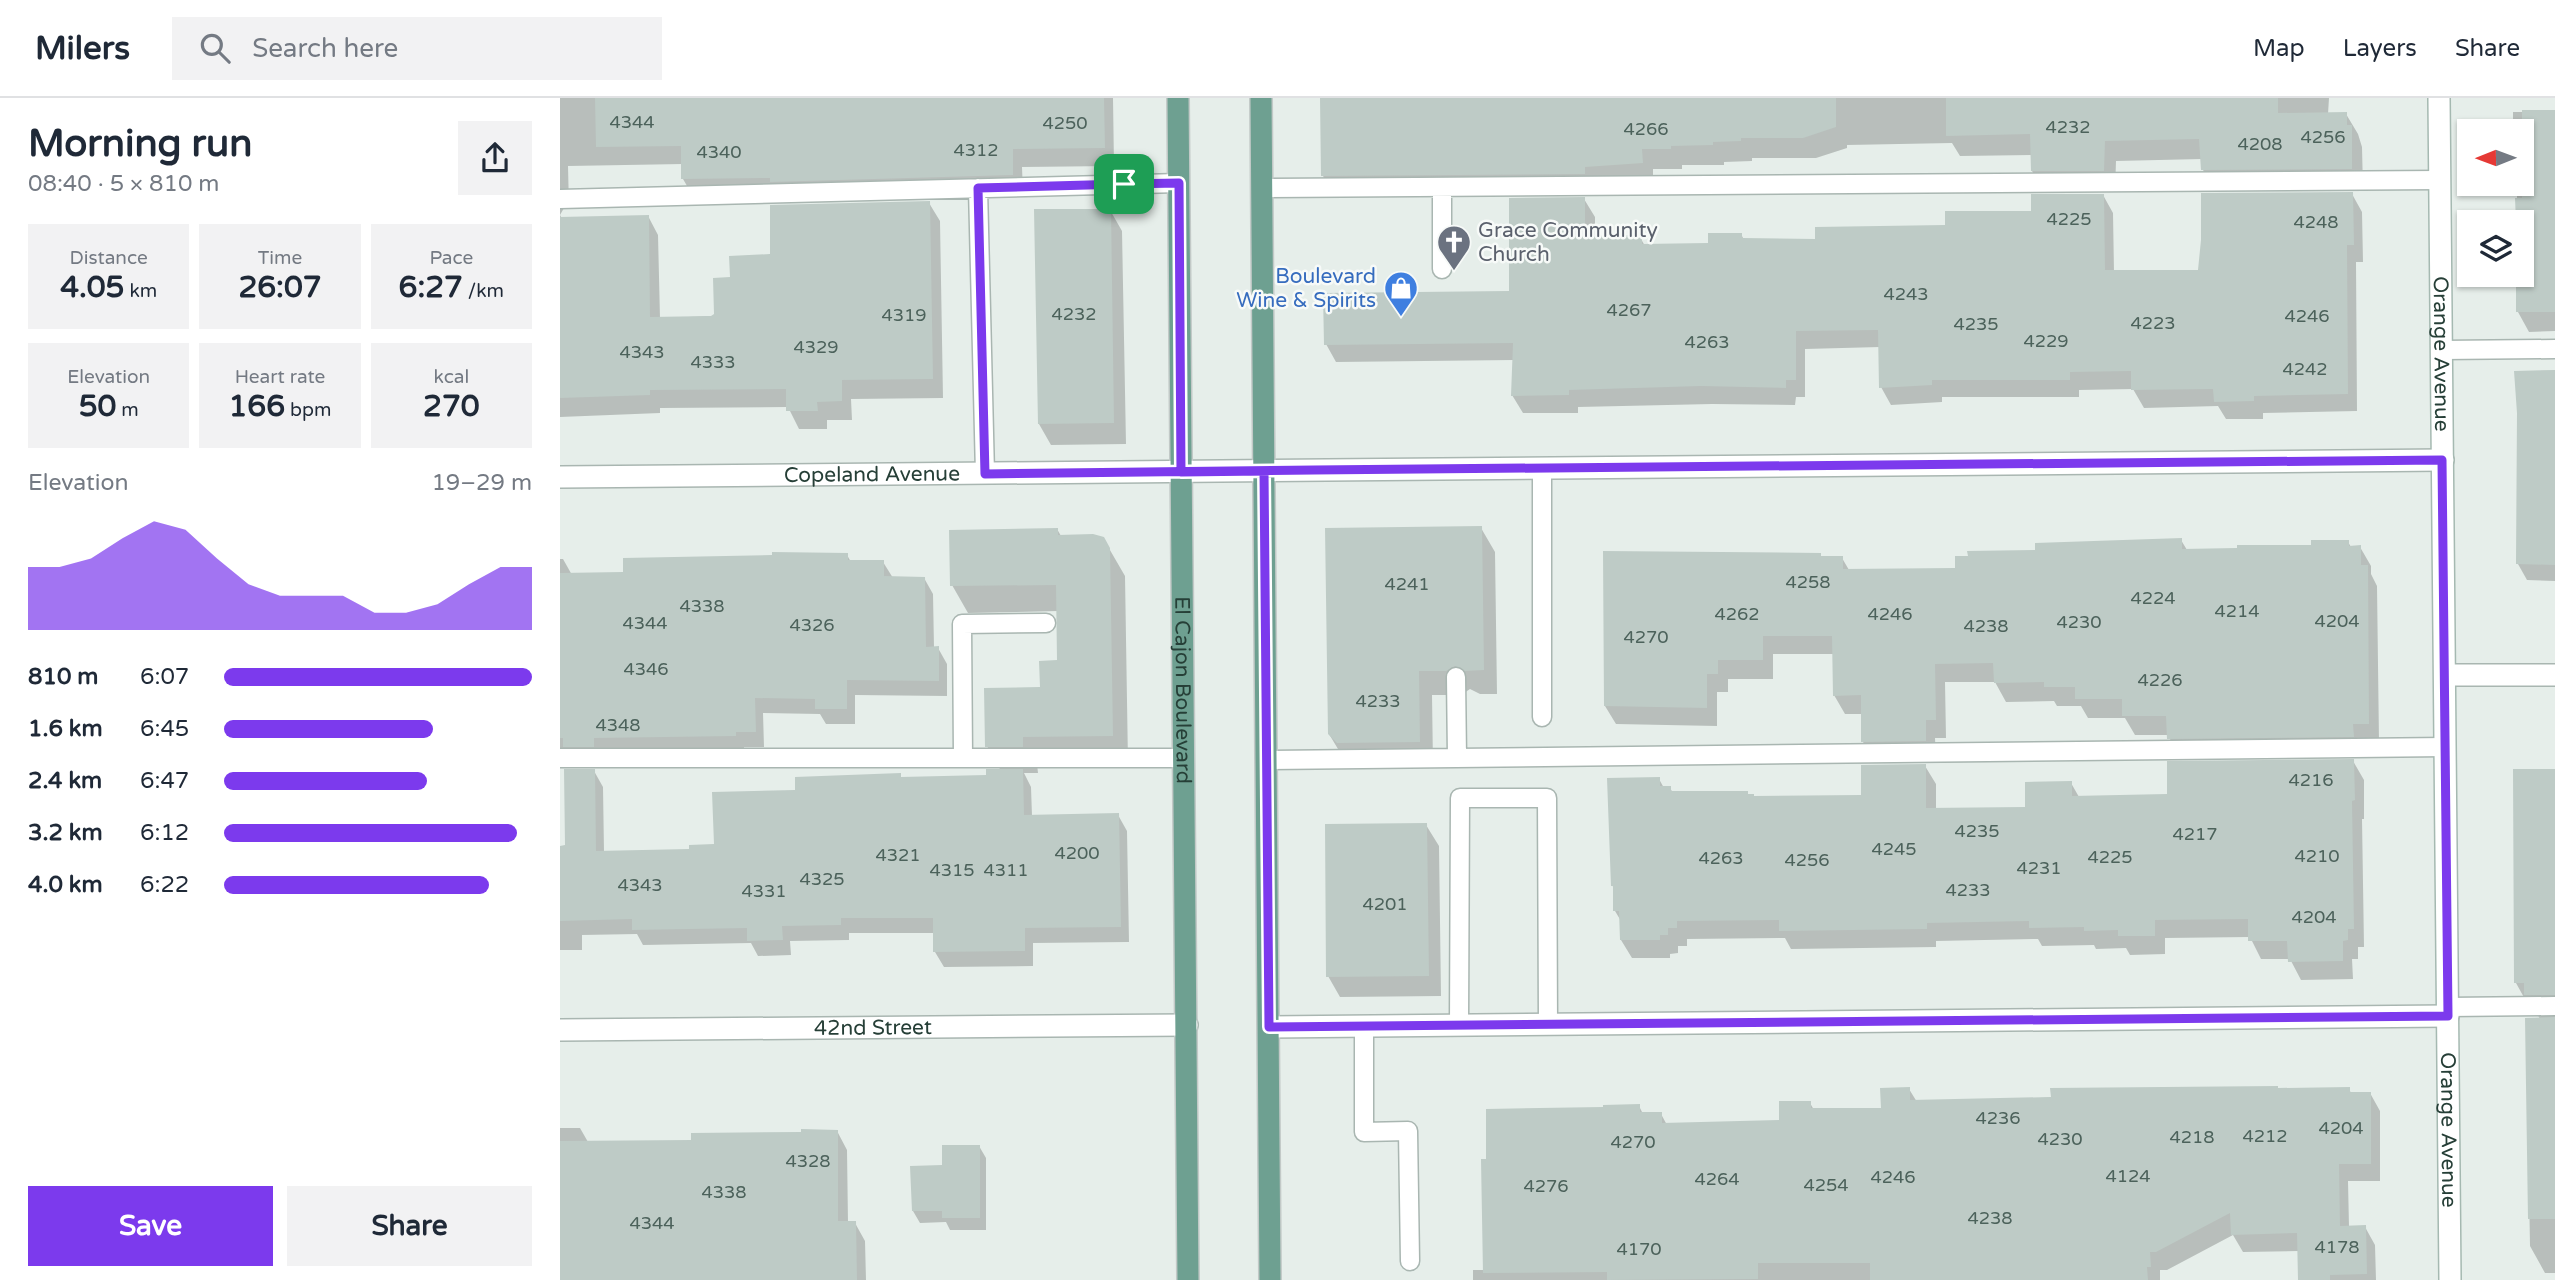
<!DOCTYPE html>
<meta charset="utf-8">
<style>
body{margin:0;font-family:"Varela Round",sans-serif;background:#f2f2f3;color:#1f2937;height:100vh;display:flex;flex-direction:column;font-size:26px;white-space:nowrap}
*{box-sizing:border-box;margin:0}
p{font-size:23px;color:#747a83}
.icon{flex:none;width:38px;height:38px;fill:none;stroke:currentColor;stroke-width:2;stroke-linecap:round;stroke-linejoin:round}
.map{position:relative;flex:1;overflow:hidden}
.panel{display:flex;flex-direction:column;background:#fff;width:560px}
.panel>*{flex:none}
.needle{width:46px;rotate:269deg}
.buttons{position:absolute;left:1897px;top:21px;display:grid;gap:14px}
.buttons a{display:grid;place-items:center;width:77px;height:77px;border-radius:0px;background:#fff;box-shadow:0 2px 5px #0004;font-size:35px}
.pin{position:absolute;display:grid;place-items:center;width:60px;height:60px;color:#fff;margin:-30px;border-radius:14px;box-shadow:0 4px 10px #0006}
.round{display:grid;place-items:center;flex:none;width:74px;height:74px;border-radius:0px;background:#f2f2f3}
.summary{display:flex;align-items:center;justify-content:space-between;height:119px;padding:0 28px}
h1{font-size:38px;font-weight:700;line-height:52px}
.metrics{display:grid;grid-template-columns:repeat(3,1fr);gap:10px;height:119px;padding:7px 28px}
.metrics div{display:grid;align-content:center;border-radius:0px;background:#f2f2f3;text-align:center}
.metrics b{font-size:30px;font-weight:700}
.metrics small{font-size:19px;font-weight:400}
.metrics p{font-size:19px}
.chart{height:196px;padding:14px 28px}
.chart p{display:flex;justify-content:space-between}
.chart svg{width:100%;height:126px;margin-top:7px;fill:#7c3aed;opacity:.7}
.button{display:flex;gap:14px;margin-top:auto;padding:14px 28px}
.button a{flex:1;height:80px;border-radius:0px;background:#7c3aed;color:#fff;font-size:28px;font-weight:700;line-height:80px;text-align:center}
.button a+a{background:#f2f2f3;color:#1f2937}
ul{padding:0 28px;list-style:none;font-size:23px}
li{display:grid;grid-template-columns:112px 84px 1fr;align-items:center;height:52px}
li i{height:18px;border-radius:9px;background:#7c3aed}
header{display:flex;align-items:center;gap:42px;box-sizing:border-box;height:98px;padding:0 35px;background:#fff;border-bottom:2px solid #e0e1e3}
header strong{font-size:33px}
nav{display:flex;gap:38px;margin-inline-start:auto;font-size:24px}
.search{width:490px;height:63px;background:#f2f2f3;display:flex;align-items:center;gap:18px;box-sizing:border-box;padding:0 24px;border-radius:0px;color:#747a83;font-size:26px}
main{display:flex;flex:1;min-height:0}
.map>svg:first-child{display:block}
.shadow{fill:#0003}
.building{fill:#becbc6}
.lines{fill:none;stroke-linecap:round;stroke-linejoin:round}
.service-casing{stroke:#a9b6b1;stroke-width:21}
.minor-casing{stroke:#a9b6b1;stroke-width:24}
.secondary-casing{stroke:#a5b9b1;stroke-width:24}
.primary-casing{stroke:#c2c9c7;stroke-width:24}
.service{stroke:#fff;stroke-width:18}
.minor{stroke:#fff;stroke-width:21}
.secondary{stroke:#fff;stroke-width:21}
.primary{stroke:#6ea091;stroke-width:21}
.route-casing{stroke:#fff;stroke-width:14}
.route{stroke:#7c3aed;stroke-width:9}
.labels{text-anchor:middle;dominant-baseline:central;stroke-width:5;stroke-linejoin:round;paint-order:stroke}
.number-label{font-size:18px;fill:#4c625b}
.worship-label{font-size:21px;fill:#5b616d;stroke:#f7faf8;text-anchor:start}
.shop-label{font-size:21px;fill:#366cbe;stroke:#f7faf8;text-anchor:end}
.street-label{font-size:21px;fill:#263f37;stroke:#f7faf8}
</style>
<header>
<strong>Milers</strong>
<div class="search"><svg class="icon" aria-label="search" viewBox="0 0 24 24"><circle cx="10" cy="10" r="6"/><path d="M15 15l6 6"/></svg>Search here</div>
<nav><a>Map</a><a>Layers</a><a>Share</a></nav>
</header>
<main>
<section class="panel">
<div class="summary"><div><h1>Morning run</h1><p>08:40 · 5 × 810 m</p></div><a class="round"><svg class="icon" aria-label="share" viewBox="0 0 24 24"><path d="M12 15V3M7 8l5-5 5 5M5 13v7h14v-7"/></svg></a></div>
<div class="metrics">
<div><p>Distance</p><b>4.05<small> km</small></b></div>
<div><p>Time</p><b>26:07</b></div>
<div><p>Pace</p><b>6:27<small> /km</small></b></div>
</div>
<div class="metrics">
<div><p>Elevation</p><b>50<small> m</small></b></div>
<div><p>Heart rate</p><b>166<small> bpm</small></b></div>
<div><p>kcal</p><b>270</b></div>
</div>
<div class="chart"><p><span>Elevation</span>19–29 m</p>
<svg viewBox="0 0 160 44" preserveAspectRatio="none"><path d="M0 44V22L10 22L20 19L30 12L40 6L50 9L60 19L70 28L80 32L90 32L100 32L110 38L120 38L130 35L140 28L150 22L160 22V44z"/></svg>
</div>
<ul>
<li><b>810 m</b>6:07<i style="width:100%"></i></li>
<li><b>1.6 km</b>6:45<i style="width:68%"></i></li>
<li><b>2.4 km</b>6:47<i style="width:66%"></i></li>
<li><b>3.2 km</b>6:12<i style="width:95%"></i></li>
<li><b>4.0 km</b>6:22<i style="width:86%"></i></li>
</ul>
<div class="button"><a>Save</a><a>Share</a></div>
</section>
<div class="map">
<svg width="1995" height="1182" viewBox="0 0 1995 1182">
<rect width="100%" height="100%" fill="#e6eeea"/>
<path class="shadow" d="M0,0H553L554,68L462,69L463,96L134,100L123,81V66L8,68L9,109L4,110L0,117L2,121L88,118L98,137L100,220L156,218L171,181L211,158L369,105L380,123L383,300L291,301L292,322H267V331H239L228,309L100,310V315L0,319Z
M762,0H1769L1768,16H1786L1798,36L1802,49L1803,91L1655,92L1643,72L1642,61L1556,63L1555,93H1484L1472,73V57L1400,58L1392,45L1287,47V50L1256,60H1192V63L1164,64V67H1122V71H1093V85L775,98L763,78Z
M1953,14H1995V233L1969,234L1958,214V177H1962V124H1957V90L1955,86H1962V33H1953Z
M1792,96L1802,114L1803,164H1796L1797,313L1703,315V321H1666L1658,308L1584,310L1573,291L1519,292V299H1382V304L1331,307L1321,289L1320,249L1245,251V299H1236L1235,307L1152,306L1018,309V315H963L952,297L954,262L776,264L766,246L951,194L1024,101L1035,119V139L1081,141L1085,148L1150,147L1181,136L1184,142L1257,143L1387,129L1473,114L1543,97L1553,115L1554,174H1639Z
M550,112L562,133L566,346L491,347L479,326Z
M1995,274V483L1967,482L1958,466Z
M921,430L935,454L937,596H920L910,591L901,597H872L873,667L784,661L769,636Z
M497,431L501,438L543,440L565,478L568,665L477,666L478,675H464L471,689L472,718L558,717L567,733L569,844L473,845V868L384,869L375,854V835H289V842L230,843L231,857L198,858L191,845L83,847L77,836L22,837V852H0V749H7L34,673L43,689L44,754L131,753L155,748L237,694L340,677L342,681L428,679L441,673L427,648L481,590L499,564L498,513L408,515L392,487Z
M1621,442L1627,452L1753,449L1788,444L1791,449H1800L1811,468V476L1817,488L1819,644L1619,659L1608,637H1575L1565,620H1528L1521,608H1497L1494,603L1446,604L1435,584H1385L1386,640H1375L1376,662H1314L1303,644V616H1285L1274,597V556H1213V581H1168V594H1157V628L1056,626L1045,608L1262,460H1282L1289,472H1397L1477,454Z
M287,457L291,464H323L333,480H364L373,496L374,550H378L387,566V598L295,597V626H266L260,616L203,615L204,649H184V653L0,655V461H3L12,477L65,476Z
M1793,663L1804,682V721H1802L1804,849H1798V861H1792L1793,881L1741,882L1730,861H1701L1690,839L1605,840V856L1570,857L1566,850L1536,851L1534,847L1482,848L1478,841L1376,843V849L1231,851L1225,840L1127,841V848H1118V855L1110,856V860H1072L1061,842V823L1055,813V792L1052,787L1099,681L1104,690H1110L1113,695L1189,698H1303L1365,668L1376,686V712L1467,711L1511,685L1519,699L1609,698Z
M1995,673V1175H1985L1970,1148L1966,921H1980L1975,912H1971L1956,885Z
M866,727L879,748L881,898L780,899L768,878Z
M1349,991L1357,1004L1718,992L1789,991L1791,995H1810L1820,1013V1083H1788L1789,1129H1805L1815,1147L1816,1182H1739V1153L1683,1154L1673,1137L1607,1172H1600V1182H913V1172H924L1045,1011L1079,1008L1083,1016H1101L1107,1027L1221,1024L1250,1005L1254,1012L1322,1011Z
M0,1030H20L28,1044H133L277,1033L287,1052L288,1125H295L305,1143L306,1182H0Z
M419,1048L426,1060V1132H390L386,1124L360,1125L353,1113L384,1069Z"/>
<path class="building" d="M35,0H544L545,50L453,51V77L210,84V80L121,81V48L36,49Z
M760,0H1276V29L1243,40H1181V43L1153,44V47L1111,48V51H1082L1083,65L1025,69V76L761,78Z
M1386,0H1718V15L1787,14V27H1792V71L1641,72L1639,41L1545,43L1544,73H1471L1470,36L1386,38Z
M1962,12H1995V214H1956V177H1962V124H1956L1955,100H1962Z
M1793,94L1794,147H1787L1788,296L1694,298V303L1654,304L1653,291L1571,292V273L1510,274V282H1372V287L1319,290L1318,232L1236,233V282H1226V290L1141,288L1009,292V297L951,298L953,245L764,247L763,195L949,193V100L1025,99V137H1069V139H1082V146L1148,145V135H1182V140L1255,141V129L1385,127V113H1471V96H1544L1545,172H1638L1641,142V95Z
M370,103L373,281L282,282V303L257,304L258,313H226V291L90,292V297L0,300V119L89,117L90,219L151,218L154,216L153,180L170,179L169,158L210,156V107Z
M474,111H551L554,325L478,326Z
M1995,272V467L1956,466L1957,315L1954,273Z
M922,428L924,572L905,573L895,568L886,573H859L860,644L777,645L768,636L765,430Z
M498,430V437L533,436L544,439L550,450L553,638L463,639V649H425L424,590L480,589L479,563L497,562L496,487L390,488L389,432Z
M1622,440V451L1677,450V447H1751V442H1789V448L1801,447V467H1808L1809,626H1793L1794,639L1607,641L1606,618H1562V601H1515V589H1484V584L1434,585L1433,565L1375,566L1376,622H1366V643L1301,644V597L1273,598L1272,538H1203V562H1158V576H1147V610L1044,608L1043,453L1261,455V458H1283V471L1395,470V458H1408L1407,453L1475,452V445Z
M212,454L288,455V462H324V478L365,479L366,549L379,548V583L287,582V611H255V601L195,600L196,634H176V638L34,640V649H3V640H0V475L63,474V460L212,457Z
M1794,661L1795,702L1792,703L1794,831H1788V842L1783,843V863L1728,864L1727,843H1688V821L1595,822V838H1558V832L1524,833V829L1469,830V823L1367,825V831L1219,833V822L1117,823V830H1108V837H1100V842H1060L1059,813H1053V788H1051L1047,680L1100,679V688H1111V693H1188V696H1194V698L1301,697V667L1366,666V710L1465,709V684L1512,683V698L1607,696V663Z
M4,671H35L36,753L129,751V747L154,746L152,694L235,692V679L341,675V679L426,677V671H463L464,717L559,715L561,829L465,830V853L373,854V820H281V827L222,828L223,842L187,843V830L72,832V821L0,823V748L5,747Z
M1953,671H1995V897H1964V885H1954Z
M867,725L869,878L766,879L765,726Z
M1995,919V1121H1968L1965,920Z
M1718,988V990L1790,989V994H1811V1066H1779L1780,1128L1806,1127L1807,1176L1770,1177V1182H1738L1737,1135L1671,1137L1670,1115L1596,1154H1590L1591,1169H1587L1588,1182H1310V1165H1198V1181L1047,1182V1174L923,1175L921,1061H926V1011L1043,1009V1007L1080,1006V1014H1102V1025L1219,1022V1003H1251V1010H1321L1320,990L1350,989V1002L1491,999L1490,990Z
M241,1031L278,1032V1123H296L297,1182H0V1043L131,1042V1035L241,1034Z
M382,1047H420V1120H382V1113H352L350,1068L382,1067Z"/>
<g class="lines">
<g class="service-casing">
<path id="service" d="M882,89V171
M418,90L425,376
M701,90L1880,82
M0,101L619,85
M1882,252L1995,251
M982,370V619
M896,579L897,660
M0,660H624
M403,660L402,526L486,525
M706,662L1886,649
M1888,909L1995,908
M899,928L900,700H987L988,927
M804,929V1034L848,1033L850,1163"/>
</g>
<g class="minor-casing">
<g id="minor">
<path id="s1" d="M0,379L1883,362"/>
<path d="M1885,577H1995"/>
<path d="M709,929L1888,918"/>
<path id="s2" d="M0,932L627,927"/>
</g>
</g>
<g class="secondary-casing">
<g id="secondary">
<path id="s3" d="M1879,0L1890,1182"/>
</g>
</g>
<g class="primary-casing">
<g id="primary">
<path id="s4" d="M618,0L628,1182"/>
<path d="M701,0L710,1182"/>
</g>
</g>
<use href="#service" class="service"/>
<use href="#minor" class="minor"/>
<use href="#secondary" class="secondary"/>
<use href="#primary" class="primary"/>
</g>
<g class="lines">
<g class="route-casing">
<path id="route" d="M564,86L619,85L621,374L704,373L709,929L1888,918L1882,362L754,372C644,374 534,374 425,376L418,90L564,86"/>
</g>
<use href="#route" class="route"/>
</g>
<defs>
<g id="church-pin" transform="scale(1.75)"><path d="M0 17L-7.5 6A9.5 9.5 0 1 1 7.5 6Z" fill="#6b7280" stroke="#f7faf8"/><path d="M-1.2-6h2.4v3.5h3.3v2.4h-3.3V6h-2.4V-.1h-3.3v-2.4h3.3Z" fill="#fff"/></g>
<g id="shop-pin" transform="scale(1.75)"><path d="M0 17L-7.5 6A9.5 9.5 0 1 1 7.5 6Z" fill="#3f7fe0" stroke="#f7faf8"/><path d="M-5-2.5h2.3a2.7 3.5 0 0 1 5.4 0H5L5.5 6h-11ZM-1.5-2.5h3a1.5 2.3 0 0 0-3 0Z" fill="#fff"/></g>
</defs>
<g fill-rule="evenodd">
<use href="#church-pin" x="894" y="144"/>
<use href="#shop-pin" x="841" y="190"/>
</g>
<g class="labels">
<g class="number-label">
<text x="72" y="24">4344</text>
<text x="505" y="25">4250</text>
<text x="1508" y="29">4232</text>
<text x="1086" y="31">4266</text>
<text x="1763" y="39">4256</text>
<text x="1700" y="46">4208</text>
<text x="416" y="52">4312</text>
<text x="159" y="54">4340</text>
<text x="1509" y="121">4225</text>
<text x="1756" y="124">4248</text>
<text x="1346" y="196">4243</text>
<text x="1069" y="212">4267</text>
<text x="514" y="216">4232</text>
<text x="344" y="217">4319</text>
<text x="1747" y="218">4246</text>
<text x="1593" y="225">4223</text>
<text x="1416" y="226">4235</text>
<text x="1486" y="243">4229</text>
<text x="1147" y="244">4263</text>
<text x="256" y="249">4329</text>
<text x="82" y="254">4343</text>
<text x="153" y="264">4333</text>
<text x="1745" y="271">4242</text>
<text x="1248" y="484">4258</text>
<text x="847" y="486">4241</text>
<text x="1593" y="500">4224</text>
<text x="142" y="508">4338</text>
<text x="1677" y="513">4214</text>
<text x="1177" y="516">4262</text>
<text x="1330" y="516">4246</text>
<text x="1777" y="523">4204</text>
<text x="1519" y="524">4230</text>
<text x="85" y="525">4344</text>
<text x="252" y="527">4326</text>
<text x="1426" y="528">4238</text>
<text x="1086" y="539">4270</text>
<text x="86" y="571">4346</text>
<text x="1600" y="582">4226</text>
<text x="818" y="603">4233</text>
<text x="58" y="627">4348</text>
<text x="1751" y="682">4216</text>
<text x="1417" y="733">4235</text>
<text x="1635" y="736">4217</text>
<text x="1334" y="751">4245</text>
<text x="517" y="755">4200</text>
<text x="338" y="757">4321</text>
<text x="1757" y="758">4210</text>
<text x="1550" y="759">4225</text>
<text x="1161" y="760">4263</text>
<text x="1247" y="762">4256</text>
<text x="1479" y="770">4231</text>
<text x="392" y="772">4315</text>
<text x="446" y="772">4311</text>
<text x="262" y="781">4325</text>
<text x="80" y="787">4343</text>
<text x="1408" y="792">4233</text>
<text x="204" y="793">4331</text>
<text x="825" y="806">4201</text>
<text x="1754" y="819">4204</text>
<text x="1438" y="1020">4236</text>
<text x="1781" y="1030">4204</text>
<text x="1705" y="1038">4212</text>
<text x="1632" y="1039">4218</text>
<text x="1500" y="1041">4230</text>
<text x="1073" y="1044">4270</text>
<text x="248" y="1063">4328</text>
<text x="1568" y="1078">4124</text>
<text x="1333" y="1079">4246</text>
<text x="1157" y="1081">4264</text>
<text x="1266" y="1087">4254</text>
<text x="986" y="1088">4276</text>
<text x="164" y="1094">4338</text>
<text x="1430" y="1120">4238</text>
<text x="92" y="1125">4344</text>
<text x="1777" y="1149">4178</text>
<text x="1079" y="1151">4170</text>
</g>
<g class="worship-label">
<text x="918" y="132">Grace Community<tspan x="918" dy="24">Church</tspan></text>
</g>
<g class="shop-label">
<text x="816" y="178">Boulevard<tspan x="816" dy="24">Wine &amp; Spirits</tspan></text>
</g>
<g class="street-label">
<text stroke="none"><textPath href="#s3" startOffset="256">Orange Avenue</textPath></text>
<text stroke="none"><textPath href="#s1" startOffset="312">Copeland Avenue</textPath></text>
<text stroke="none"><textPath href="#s4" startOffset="592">El Cajon Boulevard</textPath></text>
<text stroke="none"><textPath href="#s2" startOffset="313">42nd Street</textPath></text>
<text stroke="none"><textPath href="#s3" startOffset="1032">Orange Avenue</textPath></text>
</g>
</g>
</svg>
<div class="buttons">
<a><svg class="needle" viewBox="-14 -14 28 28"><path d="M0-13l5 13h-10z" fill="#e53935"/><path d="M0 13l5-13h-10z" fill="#747a83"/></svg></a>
<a><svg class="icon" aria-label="layers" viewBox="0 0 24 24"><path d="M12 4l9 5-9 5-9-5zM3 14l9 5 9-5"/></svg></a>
</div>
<div class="pin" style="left:564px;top:86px;background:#1e9e55"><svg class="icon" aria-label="arrive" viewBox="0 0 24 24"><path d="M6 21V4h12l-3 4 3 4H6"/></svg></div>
</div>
</main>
